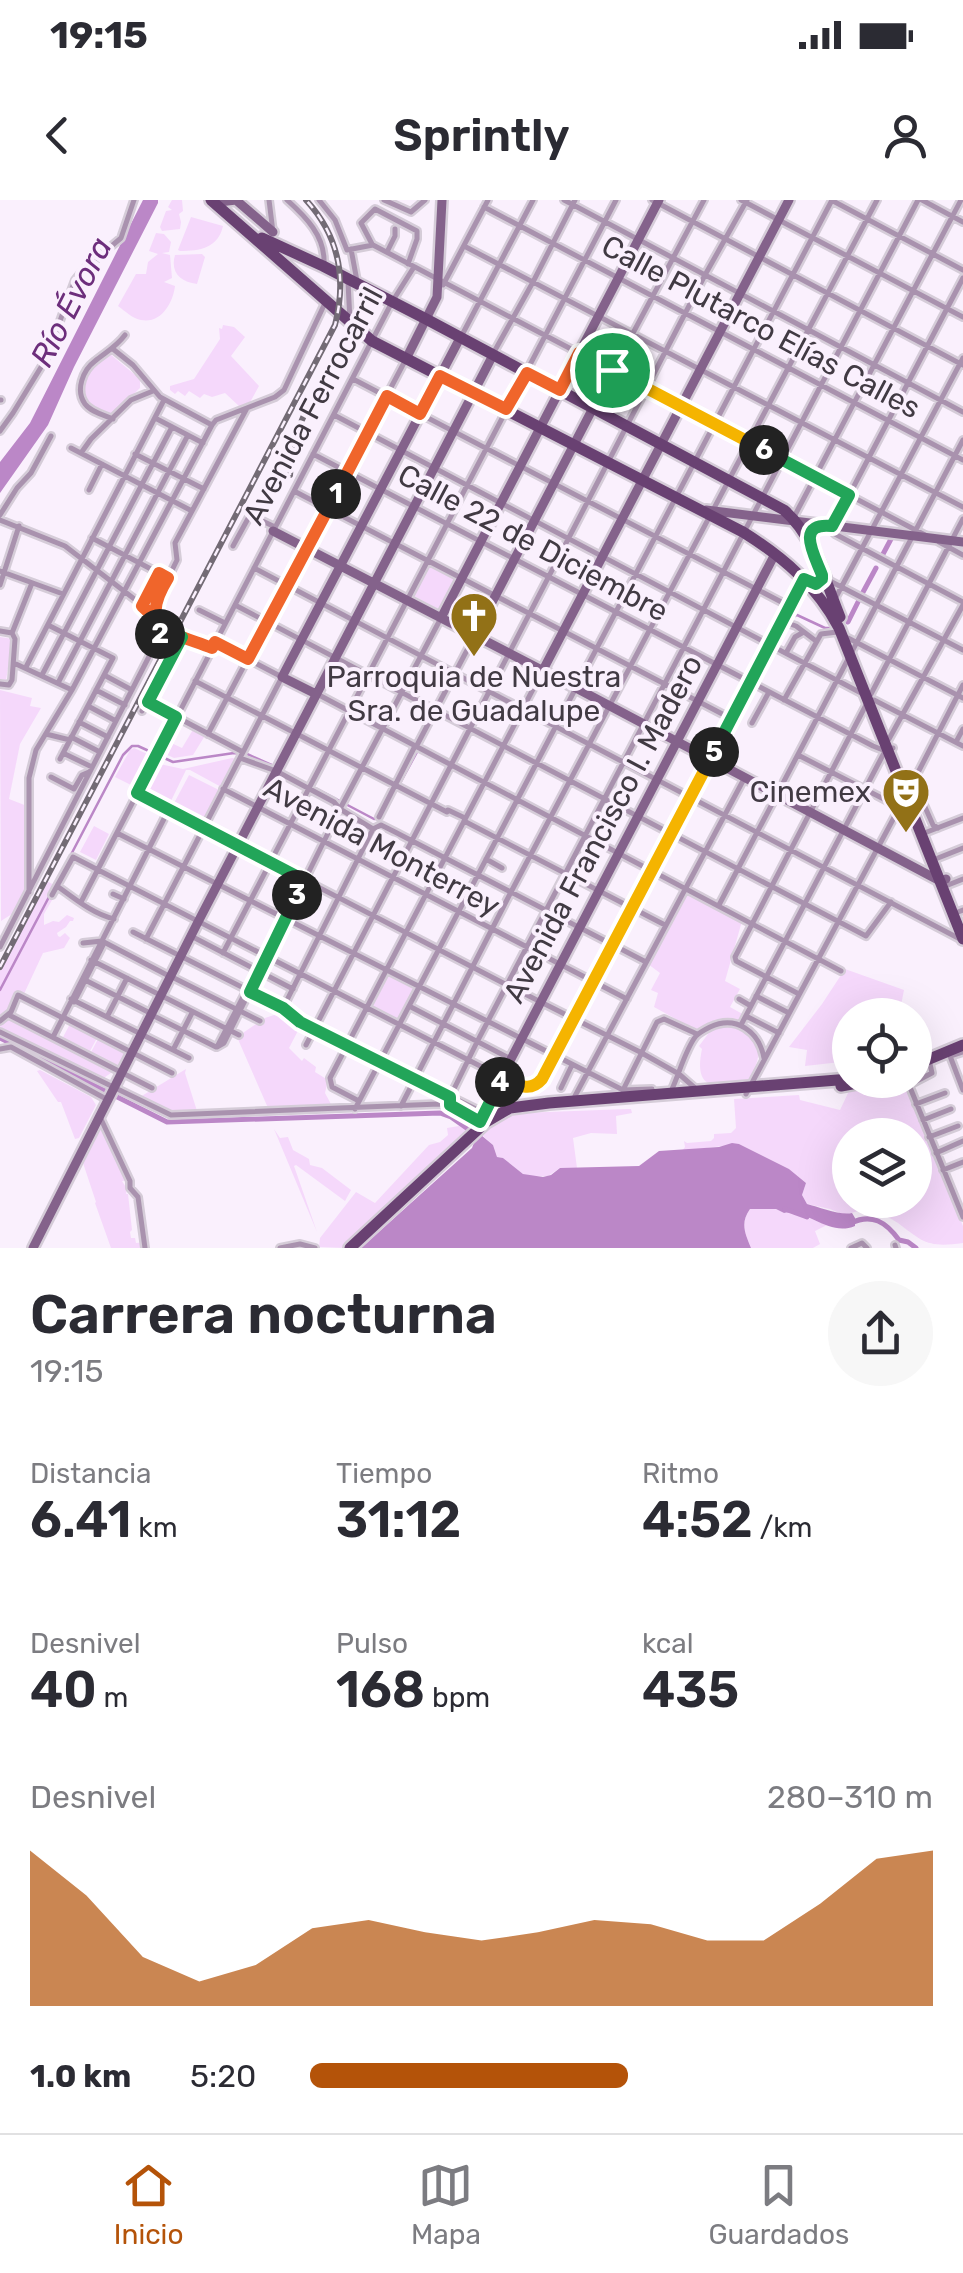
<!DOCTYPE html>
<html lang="es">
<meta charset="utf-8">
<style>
body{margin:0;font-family:Rubik,sans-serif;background:#f7f7f7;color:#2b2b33;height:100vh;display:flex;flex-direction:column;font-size:38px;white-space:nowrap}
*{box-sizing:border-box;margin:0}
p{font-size:32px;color:#7c7c81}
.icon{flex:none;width:55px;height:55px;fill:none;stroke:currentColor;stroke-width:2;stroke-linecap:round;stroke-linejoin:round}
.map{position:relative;height:1048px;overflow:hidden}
.drawer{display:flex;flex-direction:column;background:#fff;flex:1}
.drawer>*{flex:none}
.tools{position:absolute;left:832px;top:798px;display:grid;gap:20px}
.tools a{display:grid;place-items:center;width:100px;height:100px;border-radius:50%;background:#fff;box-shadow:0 10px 40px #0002;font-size:50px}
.pin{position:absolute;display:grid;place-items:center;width:85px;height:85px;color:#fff;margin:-42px;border:5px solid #fff;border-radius:50%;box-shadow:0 2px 10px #0007}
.km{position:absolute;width:50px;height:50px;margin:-25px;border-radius:50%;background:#222;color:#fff;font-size:28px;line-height:50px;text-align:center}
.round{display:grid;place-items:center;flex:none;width:105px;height:105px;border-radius:52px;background:#f7f7f7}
.head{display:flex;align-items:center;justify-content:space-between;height:170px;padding:0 30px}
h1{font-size:55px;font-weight:600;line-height:75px}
.metrics{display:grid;grid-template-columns:repeat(3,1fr);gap:15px;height:170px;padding:10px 30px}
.metrics div{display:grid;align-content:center}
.metrics b{font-size:50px;font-weight:600}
.metrics small{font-size:28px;font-weight:400}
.metrics p{font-size:28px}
.chart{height:280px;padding:20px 30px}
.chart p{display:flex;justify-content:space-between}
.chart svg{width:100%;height:180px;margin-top:10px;fill:#b45309;opacity:.7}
ul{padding:0 30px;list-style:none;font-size:32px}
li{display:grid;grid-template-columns:160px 120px 1fr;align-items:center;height:75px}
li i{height:25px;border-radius:12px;background:#b45309}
.status{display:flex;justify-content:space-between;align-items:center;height:70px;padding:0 50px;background:#fff;direction:ltr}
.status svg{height:28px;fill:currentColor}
header{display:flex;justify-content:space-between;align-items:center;height:130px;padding:0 30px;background:#fff;font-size:45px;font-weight:600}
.tabs{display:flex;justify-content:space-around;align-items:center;height:140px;border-top:2px solid #e1e1e2;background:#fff;font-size:28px;color:#7c7c81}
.tabs a{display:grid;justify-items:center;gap:5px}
.tabs .active{color:#b45309}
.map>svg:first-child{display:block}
.green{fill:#f5d8fb;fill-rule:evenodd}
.water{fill:#bb87c7}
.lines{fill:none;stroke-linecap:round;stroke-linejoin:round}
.stream{stroke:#bb87c7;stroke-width:2.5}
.canal{stroke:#bb87c7;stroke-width:5}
.street-casing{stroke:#d5ccd8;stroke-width:10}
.secondary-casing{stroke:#d5ccd8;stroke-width:14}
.primary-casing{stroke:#d5ccd8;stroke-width:16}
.street{stroke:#a992ae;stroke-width:5}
.secondary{stroke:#84628b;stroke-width:9}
.primary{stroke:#694172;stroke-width:11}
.rail-casing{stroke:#736b75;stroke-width:6}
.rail{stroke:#faf0fd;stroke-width:2.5;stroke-dasharray:8;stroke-linecap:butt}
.split-1-casing{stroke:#fff;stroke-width:20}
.split-2-casing{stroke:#fff;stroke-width:20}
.split-3-casing{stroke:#fff;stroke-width:20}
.split-4-casing{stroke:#fff;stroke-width:20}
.split-5-casing{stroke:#fff;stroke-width:20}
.split-6-casing{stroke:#fff;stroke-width:20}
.split-7-casing{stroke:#fff;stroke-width:20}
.split-1{stroke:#f0652b;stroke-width:12}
.split-2{stroke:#f0652b;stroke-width:12}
.split-3{stroke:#22a559;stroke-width:12}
.split-4{stroke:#22a559;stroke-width:12}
.split-5{stroke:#f5b400;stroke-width:12}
.split-6{stroke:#22a559;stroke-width:12}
.split-7{stroke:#f5b400;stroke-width:12}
.labels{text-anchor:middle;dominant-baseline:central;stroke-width:8;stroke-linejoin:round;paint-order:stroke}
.street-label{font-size:30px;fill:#413a43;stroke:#faf0fd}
.poi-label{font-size:30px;fill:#413a43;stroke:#faf0fd}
.water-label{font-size:32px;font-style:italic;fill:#6d2e7c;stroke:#faf0fd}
</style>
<div class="status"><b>19:15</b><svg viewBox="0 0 49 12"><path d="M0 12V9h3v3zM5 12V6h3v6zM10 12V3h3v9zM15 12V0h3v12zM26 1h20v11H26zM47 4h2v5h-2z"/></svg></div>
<header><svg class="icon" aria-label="back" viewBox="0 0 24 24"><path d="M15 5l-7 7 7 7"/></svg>Sprintly<svg class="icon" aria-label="person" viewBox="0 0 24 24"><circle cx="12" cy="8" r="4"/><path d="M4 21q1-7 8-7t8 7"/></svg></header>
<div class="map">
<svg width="963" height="1048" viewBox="0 0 963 1048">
<rect width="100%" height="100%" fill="#faf0fd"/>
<path class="green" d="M172,0H182L183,11L179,14L181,22L180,29L162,31L160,27L166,11L172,10L168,7Z
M191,17L223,26C218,48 200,51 180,51L178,50Z
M156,33L164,34L171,42L169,52L162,53L170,55L172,78L164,82L175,86C173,103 161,124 141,120C133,119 125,111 118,106L136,74H146L148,62L158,54L149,51Z
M202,54L205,57L197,84C180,82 170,72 175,55Z
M223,125L234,127L245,137L231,156L259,186L249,204L240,207L225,193L212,197L204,194L200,198L189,191L185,196L178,191L175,194L170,190V186L194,179L220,139L219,128L222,129Z
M110,154L140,179V188L113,214C90,212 73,189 90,168C96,162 104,160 110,154Z
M430,364L459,379L442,411L414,396Z
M0,437L13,439L6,480L0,479Z
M0,490L32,498L30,506L41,508L20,544L9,599L27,606L26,687L15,712L1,721Z
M194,528L206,534L193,555L174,558L161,552L167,541L182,548Z
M134,548L154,557L137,588L115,577L130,550Z
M232,558L240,559L223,588L190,570H186L169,605L141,591L155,563L183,569Z
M189,575L221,591L204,624L172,607Z
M94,626L109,634L96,660L80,652Z
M47,681L59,688L44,714V725L53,721L59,722L67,715L74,718L73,721H70L66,727L57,733L58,736L60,737L65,733L70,738L64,748L43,753L23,796L17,794L8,813L0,818V771Z
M686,691L742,721L725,781L740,789L730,807L746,816L741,824C724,820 712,823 696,830L654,807L658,793L651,790L660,773L648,764Z
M845,769L904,790L899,815H850V861L805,866L807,850L789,847L822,804Z
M389,775L416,789L400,820L372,807Z
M283,812L302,823L289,848L302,861L304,858L316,867L315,872L328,880L325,893L332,906L268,908L237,837L265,818Z
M9,817L115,870L101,880L0,830V822Z
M70,824L97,838L89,853L62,839Z
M730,825C766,832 763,854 749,880C716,889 693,891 702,849L699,846L711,830Z
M98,839L125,852L117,868L90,854Z
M186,869L185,873L197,911L172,912L140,897Z
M40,870L91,897L96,905L79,938L75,939L61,902H58L37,871Z
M890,880H904L963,1026V1043C928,1048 923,1042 898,1023C889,1017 878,1013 869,1008L844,1015L830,1009L807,1004L802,995L806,983L789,969L739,944L682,951L685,947L684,941L687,943L711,941L714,938V934L731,933L736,928L734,899L799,895L800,900L840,910L849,891L871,887ZM850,935H915V1000H850Z
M627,909H631L632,913L616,916L617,934L591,933L573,938L577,968H560L548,976L531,977L523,974L503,958L497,957L493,945L482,935L502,919L521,913Z
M102,924L129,980L122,981L127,989L126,994H128L132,1030L130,1032L131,1038H135L136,1043L146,1042L147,1048H111L95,1003L96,1002L83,963Z
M459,926L471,933L345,1048L319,1047L320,1038L356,992L375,1003L429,945L440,942L448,935L447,928Z
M274,929L280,938L288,937L293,950L309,959L310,965L322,968L351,990L345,1001L296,965L294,966L317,1032Z
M750,1009H776L784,1013C796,1009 813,1021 827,1025L815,1031L820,1044L813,1048H751C745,1033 740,1023 750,1009Z"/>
<path class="water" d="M143,0H158V3L74,167L48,225L0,293V262L30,223Z
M481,935L493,945L497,957L503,958L523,974L543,977L551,975L560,968L639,966L659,951L719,947L732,943L739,944L789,969L806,983L802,995L807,1004C819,1007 841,1016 852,1013L855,1018V1026C829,1037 808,1009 784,1013L776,1009H750C740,1023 745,1033 751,1048H361L472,948L476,937Z"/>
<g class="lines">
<path class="stream" d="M788,420L797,415L825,428H836
M847,423L848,422
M281,570L374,619L380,618
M399,585L417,552
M63,670L123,555L132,546H138L173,562L234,553L247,554L274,566
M0,790L50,695"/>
<path class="canal" d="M882,356L891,339
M862,394L876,368
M848,422L859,400
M0,838L167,922L440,913L451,917L475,934
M785,1009L807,1017
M851,1023C872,1013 886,1022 899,1040L908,1042L916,1048"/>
<g class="street-casing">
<path id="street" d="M269,0L273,32
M287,0C306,17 325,36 324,63
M319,0L335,20L347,50L373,45L925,335
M384,0L411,12L425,0
M564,0L963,212
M652,0L963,165
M741,0L963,117
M922,0L963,22
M833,1L963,70
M484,7L963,260
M372,44L361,23L375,9L417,31V39L408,64
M464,46L963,307
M351,49L357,81
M387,52L395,36V29
M348,82L350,121
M443,85L488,0
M462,135L533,0
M113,149L133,165L160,197L212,225
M494,152L533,82L575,0
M353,179L789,406
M0,200H1
M593,208L704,0
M334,215L863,494
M113,219C104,215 91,212 85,204C75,190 83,170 95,161C106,152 116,147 125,135
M157,219L203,243
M0,231L13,213L46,159L75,80L83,70L121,38L134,0
M71,248L192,311
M81,253L91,239L131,200L153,191
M135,254L204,289
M313,254L873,546L883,550L893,548
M89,290L102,264
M294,291L732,519
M0,315L17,288L31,273L51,236
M795,315L961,0
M0,320L65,346L137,401L165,429L174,435L212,448
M827,326L835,334L963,402
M833,326L963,78
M92,338L168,378
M939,342L963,355
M233,346L250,315L275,327
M254,368L960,739
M0,371L63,394
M828,380L963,450
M0,385L19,326
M835,399L963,158
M235,405L866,736L891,702
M142,406L159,373
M199,410L225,423
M781,421L796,426L816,441
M48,425L113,458L60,559
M0,431L12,433
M848,438L963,498
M786,453L795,437L802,433
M16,464L72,490
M26,467L164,200
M42,475L172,227
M104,475L132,490
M195,481L447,612L448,610L465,618
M58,483L188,235
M0,484L9,485L12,480L15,439L12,433L32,383
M96,490L125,505
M871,494L963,319
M319,495L841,771
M784,500L821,434L837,432
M874,500L963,546
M148,502L243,552
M88,506L116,521
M142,511L182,437
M79,522L108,537
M752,523L769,492
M46,534L70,540
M208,534L406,159
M71,537L100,552
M889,539L963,405
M956,542L963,529
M416,547L475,435
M63,553L92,567
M798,555L911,613
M240,558L276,571L334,602L340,609L373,629L381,625L395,632L646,762
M51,577L74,589L82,575L89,572
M913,580L933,625L938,628
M910,588L963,485
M223,589L627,799
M137,593L507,785L640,852L679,874L695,888
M379,617L415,546
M464,621L665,725
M927,632L963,618
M117,633L623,890L652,889
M938,658L963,648
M486,659L502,668
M948,685L963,679
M57,686C75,699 93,714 114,719
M29,692V578L36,550L72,490L212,225L216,220L275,197L284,190L326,101
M113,694L124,699
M52,695L73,657L486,869L525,888L536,886L751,482L802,382
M81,702L392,102L414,67
M719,705L963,240
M958,712L963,710
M133,732L283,808L300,822L484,913
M191,736L293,789
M146,739L282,477L215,442
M83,743L102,741L169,776
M0,747L157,441L159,425L155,405L177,360L175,343L247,208
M223,753L616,0
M91,760L239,835
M172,777L236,809
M85,780L150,813
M799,794L736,761L735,757L867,503
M756,796L789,813
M71,799L189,858
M739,799L751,806
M74,802L103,745
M409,806L511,859
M283,808L373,629
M240,811L260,821
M9,815L152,888
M152,815L216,847
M746,816L779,833
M107,817L127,778
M65,818L172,873
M0,821L11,812L18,795L61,817
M741,825L884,553
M0,832L171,915L439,904L454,906L480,922
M53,837L169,609
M306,845L705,75L747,0
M217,847L224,843L341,607L441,418
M217,847L257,770
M0,849L11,847L108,900
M173,850L192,813
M950,856L963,852
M950,856L963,890
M907,880L963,1017
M909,885L932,873L930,864
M561,888L572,865
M672,889C679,874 686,848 696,836C699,833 706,829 710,827C736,815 759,831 764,858
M623,890L657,822L664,819L697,834
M746,894L905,597
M575,896L745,577
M359,901L332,887L330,878L543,470
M916,904L945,893
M450,905V897L477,842L918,0
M401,906L511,692L877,0
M355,909L832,0
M100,917L130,981V988L138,997L145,1048
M923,920L951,909
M929,937L958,926
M936,953L963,941
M943,970L963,962
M895,1045L896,1048
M280,1048L300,1044L315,1048
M851,1048L862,1043L867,1048"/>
</g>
<g class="secondary-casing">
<path id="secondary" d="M219,2L236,0L273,32
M406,159L437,97L442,0
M706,310L963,342
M273,331L559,479L940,681L946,679
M441,418L659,0
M475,435L593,208
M543,470L789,0
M316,494L282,477L460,138
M483,925L480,922L511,859L775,354
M33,1048L198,722L493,155"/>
</g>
<g class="primary-casing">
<path id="primary" d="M211,0L372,141L743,332C783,357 817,386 839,428L963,739
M262,38L323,66L426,119L784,310C815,337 825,381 840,417
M809,340L814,328L823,325
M915,865L963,845
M841,886L874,880
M350,1048L486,922L510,908L549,903L850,879"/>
</g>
<use href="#street" class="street"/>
<use href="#secondary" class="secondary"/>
<use href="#primary" class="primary"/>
<g class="rail-casing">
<path id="rail" d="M290,275L293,241L305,213
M0,767L335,125C347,78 339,36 306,0"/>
</g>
<use href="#rail" class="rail"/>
</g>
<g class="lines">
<g class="split-1-casing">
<path id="split-1" d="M336,294L387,196L420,214L440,176L506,209L527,173L560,190L579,153L612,170"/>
</g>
<g class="split-2-casing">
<path id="split-2" d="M160,434L158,421L142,406L159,373L168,378C136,430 171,432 212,448L215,442L248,459L336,294"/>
</g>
<g class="split-3-casing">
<path id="split-3" d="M160,434L165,429L182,437L148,502L176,517L137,593L304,680L297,695"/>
</g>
<g class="split-4-casing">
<path id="split-4" d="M297,695L250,792L283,808L300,822L450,897V905L480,922L500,882"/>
</g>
<g class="split-5-casing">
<path id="split-5" d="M500,882L502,877C517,884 529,894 542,879L714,552"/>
</g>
<g class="split-6-casing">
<path id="split-6" d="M714,552L804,379L816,384L822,379V375C815,356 794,322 832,326L849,295L764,250"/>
</g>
<g class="split-7-casing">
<path id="split-7" d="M612,170L764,250"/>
</g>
<use href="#split-1" class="split-1"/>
<use href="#split-2" class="split-2"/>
<use href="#split-3" class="split-3"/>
<use href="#split-4" class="split-4"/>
<use href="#split-5" class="split-5"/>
<use href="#split-6" class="split-6"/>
<use href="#split-7" class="split-7"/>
</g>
<defs>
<g id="church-pin" transform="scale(2.5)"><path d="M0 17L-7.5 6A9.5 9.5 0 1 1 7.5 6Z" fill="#927117" stroke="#faf0fd"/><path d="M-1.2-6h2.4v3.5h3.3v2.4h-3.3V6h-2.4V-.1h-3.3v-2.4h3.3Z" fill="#fff"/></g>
<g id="theatre-pin" transform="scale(2.5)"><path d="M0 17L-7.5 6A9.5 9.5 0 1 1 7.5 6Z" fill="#927117" stroke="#faf0fd"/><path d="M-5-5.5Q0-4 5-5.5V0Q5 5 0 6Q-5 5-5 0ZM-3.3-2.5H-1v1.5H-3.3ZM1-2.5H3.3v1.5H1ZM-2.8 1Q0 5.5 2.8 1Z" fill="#fff"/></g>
</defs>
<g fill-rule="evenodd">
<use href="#church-pin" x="474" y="416"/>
<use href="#theatre-pin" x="906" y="592"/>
</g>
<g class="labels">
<g class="street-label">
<text transform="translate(761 127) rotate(28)">Calle Plutarco Elías Calles</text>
<text transform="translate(313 206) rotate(-62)">Avenida Ferrocarril</text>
<text transform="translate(533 343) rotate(28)">Calle 22 de Diciembre</text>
<text transform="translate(603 629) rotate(-62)">Avenida Francisco I. Madero</text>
<text transform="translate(382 647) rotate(28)">Avenida Monterrey</text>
</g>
<g class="poi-label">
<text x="474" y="477">Parroquia de Nuestra<tspan x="474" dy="34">Sra. de Guadalupe</tspan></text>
<text x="871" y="592" text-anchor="end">Cinemex</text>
</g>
<g class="water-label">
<text transform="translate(71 102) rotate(-63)">Río Évora</text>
</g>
</g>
</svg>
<div class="tools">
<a><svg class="icon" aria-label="locate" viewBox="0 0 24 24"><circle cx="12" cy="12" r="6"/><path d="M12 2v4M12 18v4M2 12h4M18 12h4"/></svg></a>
<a><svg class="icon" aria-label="layers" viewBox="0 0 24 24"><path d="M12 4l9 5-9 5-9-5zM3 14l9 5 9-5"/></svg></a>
</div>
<div class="pin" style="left:612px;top:170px;background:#1e9e55"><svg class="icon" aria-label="arrive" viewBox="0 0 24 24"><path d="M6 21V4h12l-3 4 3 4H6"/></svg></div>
<b class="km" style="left:336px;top:294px">1</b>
<b class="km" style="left:160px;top:434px">2</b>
<b class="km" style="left:297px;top:695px">3</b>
<b class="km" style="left:500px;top:882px">4</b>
<b class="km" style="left:714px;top:552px">5</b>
<b class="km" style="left:764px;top:250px">6</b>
</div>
<section class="drawer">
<div class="head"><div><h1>Carrera nocturna</h1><p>19:15</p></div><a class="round"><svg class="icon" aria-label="share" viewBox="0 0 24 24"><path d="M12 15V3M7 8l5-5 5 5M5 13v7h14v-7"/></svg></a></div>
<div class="metrics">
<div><p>Distancia</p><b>6.41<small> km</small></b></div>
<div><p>Tiempo</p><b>31:12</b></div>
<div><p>Ritmo</p><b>4:52<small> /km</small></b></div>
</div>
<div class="metrics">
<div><p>Desnivel</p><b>40<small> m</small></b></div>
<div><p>Pulso</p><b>168<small> bpm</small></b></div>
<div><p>kcal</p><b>435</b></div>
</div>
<div class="chart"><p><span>Desnivel</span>280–310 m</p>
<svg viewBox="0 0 160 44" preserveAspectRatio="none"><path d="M0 44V6L10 17L20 32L30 38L40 34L50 25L60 23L70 26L80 28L90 26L100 23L110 24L120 28L130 28L140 19L150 8L160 6V44z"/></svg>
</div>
<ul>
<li><b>1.0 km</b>5:20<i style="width:51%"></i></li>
</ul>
</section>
<nav class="tabs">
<a class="active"><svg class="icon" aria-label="home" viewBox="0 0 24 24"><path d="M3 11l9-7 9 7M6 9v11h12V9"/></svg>Inicio</a>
<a><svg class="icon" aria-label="map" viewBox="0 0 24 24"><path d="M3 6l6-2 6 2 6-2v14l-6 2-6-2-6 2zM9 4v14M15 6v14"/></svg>Mapa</a>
<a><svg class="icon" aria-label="saved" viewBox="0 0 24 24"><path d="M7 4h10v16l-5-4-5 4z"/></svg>Guardados</a>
</nav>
